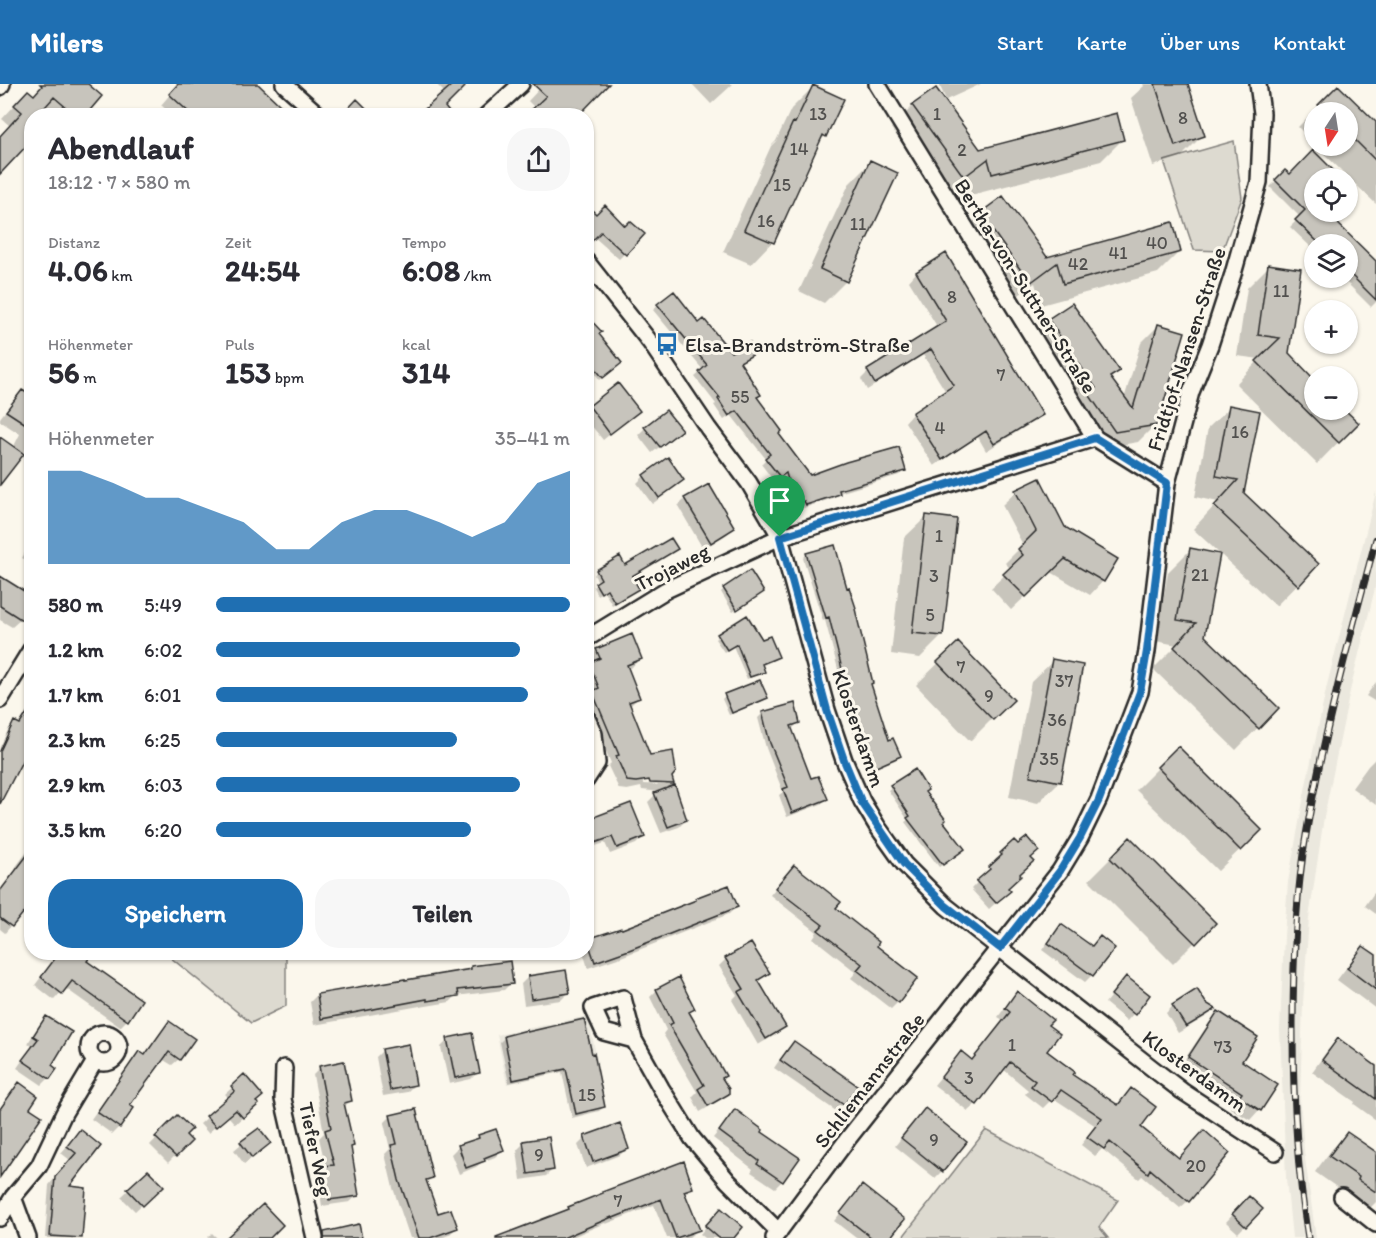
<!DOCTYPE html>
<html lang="de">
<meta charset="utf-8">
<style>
body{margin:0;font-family:Itim,sans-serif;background:#f7f7f7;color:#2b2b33;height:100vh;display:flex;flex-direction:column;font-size:22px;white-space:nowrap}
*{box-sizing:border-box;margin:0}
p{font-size:20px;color:#7c7c81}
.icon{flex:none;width:33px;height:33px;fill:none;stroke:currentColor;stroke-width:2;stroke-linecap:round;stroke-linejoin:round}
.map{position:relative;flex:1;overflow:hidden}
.details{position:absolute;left:24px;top:24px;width:570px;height:852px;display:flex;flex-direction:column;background:#fff;border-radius:24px;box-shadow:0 2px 4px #0004}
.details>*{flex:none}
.needle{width:39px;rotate:192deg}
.controls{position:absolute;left:1304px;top:18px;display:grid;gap:12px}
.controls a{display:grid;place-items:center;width:54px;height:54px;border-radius:50%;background:#fff;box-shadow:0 2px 4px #0004;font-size:30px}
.pin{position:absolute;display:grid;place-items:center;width:51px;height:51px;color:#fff;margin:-62px -26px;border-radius:50% 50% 50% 0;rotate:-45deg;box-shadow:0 0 6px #0007}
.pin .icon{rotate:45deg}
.round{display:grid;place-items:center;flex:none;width:63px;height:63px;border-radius:24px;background:#f7f7f7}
.overview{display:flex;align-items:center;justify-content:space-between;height:102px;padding:0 24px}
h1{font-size:33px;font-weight:800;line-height:45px}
.metrics{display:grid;grid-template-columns:repeat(3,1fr);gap:9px;height:102px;padding:6px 24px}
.metrics div{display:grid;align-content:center}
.metrics b{font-size:30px;font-weight:800}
.metrics small{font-size:16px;font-weight:400}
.metrics p{font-size:16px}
.chart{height:168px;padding:12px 24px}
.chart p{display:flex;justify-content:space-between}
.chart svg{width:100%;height:108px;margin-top:6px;fill:#1f6fb2;opacity:.7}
.action{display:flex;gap:12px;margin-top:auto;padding:12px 24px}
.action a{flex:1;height:69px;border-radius:24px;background:#1f6fb2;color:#fff;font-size:24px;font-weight:800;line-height:69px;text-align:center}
.action a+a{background:#f7f7f7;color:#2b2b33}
ul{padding:0 24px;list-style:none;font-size:20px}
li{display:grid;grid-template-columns:96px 72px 1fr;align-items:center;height:45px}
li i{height:15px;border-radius:8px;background:#1f6fb2}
header{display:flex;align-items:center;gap:36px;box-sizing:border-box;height:84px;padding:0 30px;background:#1f6fb2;color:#fff}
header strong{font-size:28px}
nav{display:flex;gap:33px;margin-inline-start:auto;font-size:21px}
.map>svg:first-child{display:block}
.built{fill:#ebe8de}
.green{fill:#dddad0;stroke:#84827e;stroke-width:1.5}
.shadow{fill:#0003;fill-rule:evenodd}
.building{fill:#c7c4bc;stroke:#2b2b2b;stroke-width:1.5}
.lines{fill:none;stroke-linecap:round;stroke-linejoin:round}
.minor-casing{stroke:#2b2b2b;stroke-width:20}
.minor{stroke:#fbf7ec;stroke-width:15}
.rail-casing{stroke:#2b2b2b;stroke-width:7}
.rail{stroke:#fbf7ec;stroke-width:4.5;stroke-dasharray:14;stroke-linecap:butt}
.route-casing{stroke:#fff;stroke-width:12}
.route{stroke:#1f6fb2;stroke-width:8}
.labels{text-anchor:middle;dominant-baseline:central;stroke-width:6;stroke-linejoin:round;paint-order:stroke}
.number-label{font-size:18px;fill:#52514f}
.street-label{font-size:21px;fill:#2b2b2b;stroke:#fbf7ec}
.poi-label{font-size:21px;fill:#2b2b2b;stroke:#fbf7ec;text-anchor:start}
</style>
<header>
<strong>Milers</strong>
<nav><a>Start</a><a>Karte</a><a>Über uns</a><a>Kontakt</a></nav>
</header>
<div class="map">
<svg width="1376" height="1154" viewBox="0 0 1376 1154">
<rect width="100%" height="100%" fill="#fbf7ec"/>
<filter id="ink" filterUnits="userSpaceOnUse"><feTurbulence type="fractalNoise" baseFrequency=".0167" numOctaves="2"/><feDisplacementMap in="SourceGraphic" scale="12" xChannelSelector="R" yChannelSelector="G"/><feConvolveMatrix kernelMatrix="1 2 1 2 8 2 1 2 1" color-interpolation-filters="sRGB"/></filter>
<g filter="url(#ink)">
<path class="built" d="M1376,408V500L1350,607L1324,733L1309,834L1303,919L1300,1015L1304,1067L1316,1154H1292L1286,1094L1280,945L1284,852L1288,798L1306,701L1327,601Z
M588,932L598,980L507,1000L497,951Z"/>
<path class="green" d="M1234,57L1242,114L1222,167L1194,166L1164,77Z
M173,869H286V922L251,939L170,873Z
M986,1046L1118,1116L1099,1143L1108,1154H902Z"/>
<path class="shadow" d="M43,0H85L83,32H47L40,26L32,32L0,88V53L10,42L2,35L15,21L33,12Z
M179,0H256L268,32H173L161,21Z
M436,0H466L443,23L419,32L445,9Z
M544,0H607L576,32H527L535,24L528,17Z
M692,0H733L711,20Z
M939,0H981L946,16Z
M1143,0H1186L1203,51L1181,73L1153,82L1131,14L1144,2Z
M813,3L825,52L817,60L772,158L751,180L723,168L771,62L776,57L791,25Z
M1338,3L1376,40V120L1316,62H1347V28H1314V59L1298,43Z
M913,22L979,67L1123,55L1101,77L971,111L967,95L941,113L891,44Z
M1313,69L1339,94H1314V128H1324L1376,179V218L1371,223L1342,194H1347V160H1314V166L1290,143L1300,133L1270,103L1285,88L1290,92Z
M871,78L846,197L824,219L799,207L849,100Z
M1002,114L1046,175L1179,168L1158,189L1041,221L1035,199L1008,219L959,152L981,130Z
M596,132L625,143L643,151L619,175L594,153Z
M1269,182L1287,270L1314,297V326H1343L1357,339L1317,380L1236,300L1260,275L1237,272L1247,204Z
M916,189L1041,331L1033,338L986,367L978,353L934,382L905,338L912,330L946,308L923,271L867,306L861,295L868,288L938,244L909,197Z
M674,209L698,241L730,269H754L749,274L739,279L759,311L756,314L777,350L810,392L904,386L899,391L839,409L833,414L801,425L800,421L791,424L781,392L774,397L761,380L766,375L731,331L724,336L714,321L716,320L695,293L703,286L653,226Z
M1072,221L1118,287L1110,295L1124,315L1141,259L1158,242L1156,340L1138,358L1098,365L1032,254L1049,236Z
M586,233L617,282L600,296L586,279Z
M618,301L631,333L603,356L586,335V327Z
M22,308L32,314V364L28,362L0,398V355L13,364L20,350L0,337V334L13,317Z
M1230,323L1242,410L1317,480L1276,522L1193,445L1218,418L1195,413L1208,344Z
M645,344L680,346L652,369L638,351Z
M668,375L682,396L676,403L652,420L637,399L644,392Z
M1039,396L1064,444L1103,497L1090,511L1051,488L1011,526L991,504L1011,485L1005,479L1023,461L1002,421L1016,408Z
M685,415L733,444L726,451L706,463H702L678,422Z
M926,433L942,552L920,574L891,570L904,454Z
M31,458H32V480L22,474Z
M676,465L673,468L630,492L634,507L612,521L604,507L597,511L593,503L599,499L594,491L597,487L625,483Z
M1190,466L1203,553L1277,624L1236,666L1153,585L1177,561L1156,557L1168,488Z
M807,470L869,601L888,658L899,672L895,676L870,686L853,648L836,591L839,589L825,536L823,537L803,474Z
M0,494L21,535L12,543L0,536Z
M724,505L759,511L733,528L721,508Z
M718,552L762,557L777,573L774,576L760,581L763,587L760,590L747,595L733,562L724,568L715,555Z
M958,560L1011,616L970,657L916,601Z
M597,566L640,574L632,583L627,585L638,614L630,622L649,673L670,693L673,700L667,706L686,736L679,743L661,749L648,718L655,711L662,708L642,706L641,703L627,706L619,705L608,682L611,679L586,620V614L591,610L586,600V584L591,580L589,574ZM643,697L668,699L665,701L643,700Z
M1053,577L1060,697L1038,719L1009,713L1031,598Z
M1376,598V618L1366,612Z
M725,612L766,614L763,617L729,631L722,615Z
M32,620V655L0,717V663L9,644L14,639L19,641Z
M763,629L798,639L793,644H790L810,696L826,715L821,720L787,733L779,711L783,708L766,664L758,634Z
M1178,664L1260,746L1218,787L1136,706Z
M1376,674V721L1352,704L1368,682Z
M914,687L923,708L942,738L960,768L939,783L905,738L908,736L888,706Z
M588,728L591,736L643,753L636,760L610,770L605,759L586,765V729Z
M1130,755L1214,839L1173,880L1089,796Z
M1014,758L1029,775L1006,804L1002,813L989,825L971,805L997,778L995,776Z
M32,761V795L15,784Z
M787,790L834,824L874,862L898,918L891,925L851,894L856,888L813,854L817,848L770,811Z
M9,797L32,816L5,849L0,845V807Z
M1376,806V830L1365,822Z
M696,816L736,823L729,830L621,873L588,884L583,868H586V858L588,856L621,847L693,819Z
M1061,842L1091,863L1092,891L1085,898L1042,866L1054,849Z
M1364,864L1376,873V925L1337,896L1353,875Z
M60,868L85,878L127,936L120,943L65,904L54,916L35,901Z
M726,875L768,889L757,898L782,944L775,951L758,961L732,916L737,911L719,882Z
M471,883L511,899L504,906L456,912L450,918L420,923V922L314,941L310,918L317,911L467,887Z
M528,893L568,909L561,916L524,921L521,900Z
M679,895L693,924L688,930L729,1008L722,1015L700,1028L692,1013L697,1008L663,950L666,946L650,913L657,906Z
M1120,901L1133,930L1127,937L1105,919Z
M1017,909L1046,942L1045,967L1070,991L1139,1044L1188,1117L1180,1124L1142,1092L1139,1095L1102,1065L1095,1072L1081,1061L1096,1042L1053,1014L1043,1024L1025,1010L1028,1006L1003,985L976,1020L968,1027L934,1001L961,969L971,977L1003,936L998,933L1010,917Z
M1205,920L1213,925L1207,932L1178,949L1166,929L1173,922Z
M1219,929L1240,977L1276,1001L1259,1026L1250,1036L1230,1024L1233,1019L1179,984L1209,939Z
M46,934L50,981L49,994L42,1001L17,984L32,962L28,959L39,941Z
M583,937L604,1023L599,1027L572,1034L562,988L509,999L500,958L505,953Z
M169,939L179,975L172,981L162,975L128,1022L119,1043L112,1050L91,1035L133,976L144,972L162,946Z
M448,956L478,988L471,995L449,1000L441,963Z
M1338,956L1376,983V1036L1354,1020L1355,1018L1312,988L1327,967Z
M794,959L843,1020L836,1027L774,984L787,965Z
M383,966L414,1001L407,1008L383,1012L376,973Z
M320,984L350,1017L344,1023L358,1111L350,1118L322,1122L317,1091L326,1084L319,1054L324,1049L313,991Z
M244,993L250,1027L235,1040L228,1032L208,1049L200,1040L229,1014L225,1010Z
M735,1027L760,1048L798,1074L782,1097L775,1104L751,1088L753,1085L713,1054Z
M391,1032L431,1094L426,1099L437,1131L456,1144L449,1151L441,1154H410L393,1104L385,1070L390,1065L384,1039Z
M177,1033L184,1051L189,1057L168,1079L150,1061Z
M918,1033L942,1087L935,1094L895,1062Z
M258,1046L262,1066L244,1080L234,1066Z
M80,1047L99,1062L67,1103L85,1105L80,1154H45L49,1101L70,1076L61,1069Z
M1347,1050L1376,1070V1118L1367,1127L1345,1109L1315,1088L1332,1065Z
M479,1053L502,1066L495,1073L482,1078L476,1083L459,1090L451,1070L458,1063L475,1057Z
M585,1054L627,1064L620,1071L586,1084L578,1061Z
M524,1059L553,1085L546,1092L521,1096L517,1066Z
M147,1088L162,1102L135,1127L121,1113Z
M692,1103L684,1111L698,1146L688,1154H667L654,1121L606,1140L605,1139L570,1154H497L566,1128L569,1125L603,1109Z
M856,1110L888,1154H856L834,1137Z
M1242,1121L1261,1125L1238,1149L1226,1138Z
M714,1133L732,1154H705L700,1150Z
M212,1149L217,1154H207Z"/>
<path class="building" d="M40,0H88L102,12L85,32H76L54,13L37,32H32V56L0,90V52L22,28L14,21L28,6L34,11L42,2Z
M178,0H258L280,21L270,32H251L242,24L235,32H193L169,10Z
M453,0H462L465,3L445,23L452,32H417Z
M533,0H609L578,32H566L559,25L552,32H525L546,12Z
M1155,0H1188L1205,52L1175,62Z
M813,1L844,15L826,53L823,51L774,159L744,146L793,38L795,39Z
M1338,1L1376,38V77L1347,48V28H1326L1318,21Z
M936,4L980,65L1117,29L1124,56L992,90L988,75L964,93L912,21Z
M357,15L374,32L342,31Z
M1313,66L1341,94H1314V128H1326L1376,177V216L1347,187V160H1320L1295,136L1305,126L1275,96L1285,86L1290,90Z
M870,76L898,89L847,198L820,185Z
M1003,112L1047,173L1173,138L1181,168L1063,200L1057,179L1030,199L980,129Z
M586,120L596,130L605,121L625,142L630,137L645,150L626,171L601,148L586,163Z
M946,169L1043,331L994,360L986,347L942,376L912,329L954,301L931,265L875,300L867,286L946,237L916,188Z
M1268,180L1301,185L1289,269L1314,295V326H1345L1359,339L1339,359L1256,277L1280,254L1258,251Z
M674,207L699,239L704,235L731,268L750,258L756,269L740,278L761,311L757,313L782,347L779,350L810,391L846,378L899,363L906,387L839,406L840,410L806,421L804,417L795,420L786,389L780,393L765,374L770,370L737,327L729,332L718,315L720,314L699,288L707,281L657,220Z
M1072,219L1120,287L1110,293L1133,324L1158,240L1185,248L1157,341L1115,348L1088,309L1096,304L1048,235Z
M586,231L602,248L599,250L622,279L603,294L586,273Z
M618,299L640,327L610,350L589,322Z
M22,306L32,312V344L6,327Z
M1229,321L1260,327L1244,409L1319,480L1299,502L1214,422L1238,396L1216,392Z
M666,326L682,346L660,363L644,343Z
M0,353L24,370L0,401Z
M668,373L684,396L659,414L643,391Z
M1040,394L1065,443L1118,475L1104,498L1065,475L1026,513L1003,490L1023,471L1018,465L1036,447L1015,406Z
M709,400L735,444L711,459L684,414Z
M926,431L957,435L943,552L912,549Z
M671,454L678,465L632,492L639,505L615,519L607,505L601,509L595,499L601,495L596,486L620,472L625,481Z
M835,461L847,504L849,503L856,524L855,525L873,599L871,600L889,656L893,654L901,672L874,684L858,645H857L839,586L842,585L829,533L826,534L806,469Z
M1190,464L1220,470L1205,552L1279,624L1259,645L1174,563L1196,539L1177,536Z
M750,486L764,508L737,526L723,504Z
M0,492L32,512V521L22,536L0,522Z
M747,531L762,555L770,552L779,573L762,580L765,588L750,593L737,560L727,566L717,550Z
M632,550L642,575L627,581L640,614L629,618L650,671L673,667L676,688L672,693L674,700L650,699L649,696L636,698L627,697L616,672L619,671L592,607L599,604L589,579L600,574L596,565Z
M958,558L1014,616L993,636L937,578Z
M1052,575L1083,581L1061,698L1030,692Z
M760,596L768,614L732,629L724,610Z
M795,619L800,639L791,642L811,694L818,692L828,715L792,729L783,705L788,703L770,659L762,628Z
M32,621V658L0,720V667L14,637L20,640Z
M1178,662L1262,746L1241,767L1157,683Z
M915,685L928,706L925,708L946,736L944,738L965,765L943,781L907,734L910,732L890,701Z
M675,701L687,736L668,743L654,709Z
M631,719L645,753L617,764L612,753L586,762V736Z
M1027,753L1039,767L1031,774L1034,777L1020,790L1021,792L1008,804L1011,807L996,819L976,797L990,785L989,783L1002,771L1000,769L1014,756L1018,760Z
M1130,753L1216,839L1196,860L1110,774Z
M32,765V818L12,843L0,834V807Z
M794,781L841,818L836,824L879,858L877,862L918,894L899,919L857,886L862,880L818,846L823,841L775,804Z
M729,801L738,823L629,866L595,878L587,855L621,844L622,845L696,816L695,814Z
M1061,840L1092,862L1100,852L1115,864L1093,892L1048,859Z
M751,859L770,889L758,896L786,943L766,955L738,908L744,905L725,874Z
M1363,862L1376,871V906L1347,884Z
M60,868H94L87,877L142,916L128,937L72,897L62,910L41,893Z
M510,877L513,900L458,906L459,912L427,917V915L321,935L317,910L405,895V896L471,885V882Z
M566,886L570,909L531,915L528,892Z
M1126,892L1150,911L1135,931L1111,911Z
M679,893L695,925L689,928L726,992L722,994L729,1005V1010L708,1022L698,1005L704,1001L669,941L673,939L656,905Z
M1197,905L1206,919L1216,925L1186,943L1172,921Z
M1017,907L1053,936L1048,941L1060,950L1047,967L1075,988L1073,991L1118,1021L1131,1004L1156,1023L1141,1043L1179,1074L1204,1046L1230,1069L1189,1118L1150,1085L1148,1089L1110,1058L1104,1065L1087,1053L1102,1034L1061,1006L1052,1018L1031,1002L1035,997L1010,978L977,1021L941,993L961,967L972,976L1010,928L1005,924Z
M1218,927L1258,953L1242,977L1278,1001L1261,1027L1239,1013L1242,1009L1188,973Z
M46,932L72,948L52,981L57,985L50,995L22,976L38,955L33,952Z
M584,935L592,970L594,969L605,1023L576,1030L566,985L513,996L504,952L527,946V948Z
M169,937L195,955L180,976L169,968L130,1021L134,1024L120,1044L97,1028L139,967L145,971Z
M472,949L480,989L455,994L447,954Z
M1338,954L1376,982V1015L1322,976Z
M794,957L858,1002L844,1021L780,976Z
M409,960L416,1001L390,1006L382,965Z
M344,977L352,1017L344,1019L354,1062L351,1063L359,1112L329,1116L323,1082L334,1081L325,1046L331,1044L319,982Z
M244,990L263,1012L256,1018L259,1020L243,1034L236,1026L216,1043L206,1032L235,1007L231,1002Z
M19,998L38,1012L30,1024L42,1032L0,1093V1025Z
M925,1024L967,1058L943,1088L901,1054Z
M416,1025L433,1094L426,1096L438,1129L451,1125L458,1144L430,1154H419L399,1096L391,1061L397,1060L390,1031Z
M735,1025L763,1046L762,1048L800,1074L783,1098L757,1080L759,1077L719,1047Z
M177,1031L192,1045L186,1051L192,1057L176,1073L155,1053Z
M620,1039L629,1065L593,1078L584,1052Z
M259,1044L271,1059L252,1074L240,1058Z
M80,1045L101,1062L70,1102L86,1104L82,1154L50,1152L55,1093L76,1069L67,1062Z
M496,1045L504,1066L484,1074L485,1077L466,1084L458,1061L479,1054L478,1051Z
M1347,1048L1376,1068V1108L1358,1096L1359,1093L1329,1072Z
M549,1053L554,1086L528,1090L523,1057Z
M684,1077L693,1104L684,1107L700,1146L676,1154L661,1115L613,1134L612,1133L563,1154H496V1153L569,1125L568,1123L603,1109L602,1108Z
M148,1086L164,1102L143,1122L127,1105Z
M862,1101L905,1135L890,1154H872L840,1129Z
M1249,1112L1263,1125L1246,1143L1232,1130Z
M263,1120L283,1141L270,1154H226Z
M721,1124L743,1143L734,1154H719L705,1142Z
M359,1140L362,1154H324V1148Z"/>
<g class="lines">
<g class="minor-casing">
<path id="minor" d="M284,0L320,32
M877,0L1095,354L1167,399
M0,3L2,0
M486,32L521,0
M586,177L650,258L708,344L749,399L777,447L780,453L827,626L844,676L862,717L877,742L904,780L946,822L1152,984L1182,1007L1275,1068
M586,555L666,506L780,453L1095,354
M0,616L32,564
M586,632L594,650L597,679L586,696
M89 964a15 15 0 1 1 30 0a15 15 0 1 1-30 0Z
M634,956L604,948L593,924L623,914L634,956L661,1004L692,1054L728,1097L779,1148
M284,984L283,1015L315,1154
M13,1113L28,1154
M1342,1113L1376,1140
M0,1134L13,1113L39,1082L64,1029L95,977
M774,1154L847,1056L1060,787L1080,754L1099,715L1140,608L1147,567L1167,399L1191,308L1210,261L1233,190L1259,98L1262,29L1258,0"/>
</g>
<use href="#minor" class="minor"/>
<g class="rail-casing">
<path id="rail" d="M1308,1154C1297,1085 1293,1016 1293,946C1293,881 1295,815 1306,751C1323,651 1350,553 1376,455"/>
</g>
<use href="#rail" class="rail"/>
</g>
</g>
<g class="lines" filter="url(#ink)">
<g class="route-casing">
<path id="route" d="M1095,354L1167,399L1147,567L1140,608L1099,716L1080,754L1060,787L1000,864L946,822L904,780L861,717L844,676L827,626L780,453Z"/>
</g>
<use href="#route" class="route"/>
</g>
<defs>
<g id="bus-bare" transform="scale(1.8)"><path d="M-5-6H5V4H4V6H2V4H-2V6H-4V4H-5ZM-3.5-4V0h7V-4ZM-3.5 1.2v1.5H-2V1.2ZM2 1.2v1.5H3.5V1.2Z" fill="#1f6fb2" stroke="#fbf7ec" stroke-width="2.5" paint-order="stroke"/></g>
</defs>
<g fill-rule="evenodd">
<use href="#bus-bare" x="667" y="260"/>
</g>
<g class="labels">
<g class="number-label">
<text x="818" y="30">13</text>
<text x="937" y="30">1</text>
<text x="1183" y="34">8</text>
<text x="799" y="65">14</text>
<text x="962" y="66">2</text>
<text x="782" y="101">15</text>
<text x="766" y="137">16</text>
<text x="858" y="140">11</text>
<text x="1157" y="159">40</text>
<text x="1118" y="169">41</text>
<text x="1078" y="180">42</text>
<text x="1281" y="207">11</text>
<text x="952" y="213">8</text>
<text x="1001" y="291">7</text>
<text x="740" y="313">55</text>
<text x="940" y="344">4</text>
<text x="1240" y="348">16</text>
<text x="939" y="452">1</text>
<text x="1200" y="491">21</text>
<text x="934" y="492">3</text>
<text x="930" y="531">5</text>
<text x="961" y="583">7</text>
<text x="1064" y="597">37</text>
<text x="989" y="612">9</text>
<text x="1057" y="636">36</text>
<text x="1049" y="675">35</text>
<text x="1012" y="961">1</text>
<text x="1223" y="963">73</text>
<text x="969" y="994">3</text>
<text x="587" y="1011">15</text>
<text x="934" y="1056">9</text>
<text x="539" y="1071">9</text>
<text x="1196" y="1082">20</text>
<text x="618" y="1117">7</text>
</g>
<g class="street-label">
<text transform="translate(1026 202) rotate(58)">Bertha-von-Suttner-Straße</text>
<text transform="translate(1186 265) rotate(-72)">Fridtjof-Nansen-Straße</text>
<text transform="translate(672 483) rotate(-27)">Trojaweg</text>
<text transform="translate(859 644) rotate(71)">Klosterdamm</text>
<text transform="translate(1195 987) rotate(36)">Klosterdamm</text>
<text transform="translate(869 996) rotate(-52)">Schliemannstraße</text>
<text transform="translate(316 1065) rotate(78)">Tiefer Weg</text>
</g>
<g class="poi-label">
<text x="685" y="260">Elsa-Brandström-Straße</text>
</g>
</g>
</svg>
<div class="controls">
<a><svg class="needle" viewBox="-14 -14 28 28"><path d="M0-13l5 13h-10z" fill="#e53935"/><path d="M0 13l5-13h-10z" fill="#7c7c81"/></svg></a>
<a><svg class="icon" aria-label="locate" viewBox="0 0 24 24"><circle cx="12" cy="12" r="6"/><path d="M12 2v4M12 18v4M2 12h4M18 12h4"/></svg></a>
<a><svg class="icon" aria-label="layers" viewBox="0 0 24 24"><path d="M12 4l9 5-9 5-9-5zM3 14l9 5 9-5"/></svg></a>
<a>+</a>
<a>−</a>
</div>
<div class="pin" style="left:780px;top:453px;background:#1e9e55"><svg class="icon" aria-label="arrive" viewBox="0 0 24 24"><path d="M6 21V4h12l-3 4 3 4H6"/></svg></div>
<section class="details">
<div class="overview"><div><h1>Abendlauf</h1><p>18:12 · 7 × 580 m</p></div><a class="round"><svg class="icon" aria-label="share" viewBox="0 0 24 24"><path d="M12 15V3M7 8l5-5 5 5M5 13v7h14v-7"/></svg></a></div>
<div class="metrics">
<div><p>Distanz</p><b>4.06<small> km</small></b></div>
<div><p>Zeit</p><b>24:54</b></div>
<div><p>Tempo</p><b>6:08<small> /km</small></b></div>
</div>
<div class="metrics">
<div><p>Höhenmeter</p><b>56<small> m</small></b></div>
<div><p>Puls</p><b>153<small> bpm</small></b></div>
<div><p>kcal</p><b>314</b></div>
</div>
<div class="chart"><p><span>Höhenmeter</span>35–41 m</p>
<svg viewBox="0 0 160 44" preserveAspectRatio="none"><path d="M0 44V6L10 6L20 11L30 17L40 17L50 22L60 27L70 38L80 38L90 27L100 22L110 22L120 27L130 33L140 27L150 11L160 6V44z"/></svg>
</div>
<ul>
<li><b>580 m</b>5:49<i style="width:100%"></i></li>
<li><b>1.2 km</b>6:02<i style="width:86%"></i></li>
<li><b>1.7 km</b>6:01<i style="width:88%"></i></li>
<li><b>2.3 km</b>6:25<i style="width:68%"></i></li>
<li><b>2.9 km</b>6:03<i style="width:86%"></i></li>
<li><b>3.5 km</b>6:20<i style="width:72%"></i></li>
</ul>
<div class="action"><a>Speichern</a><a>Teilen</a></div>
</section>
</div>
